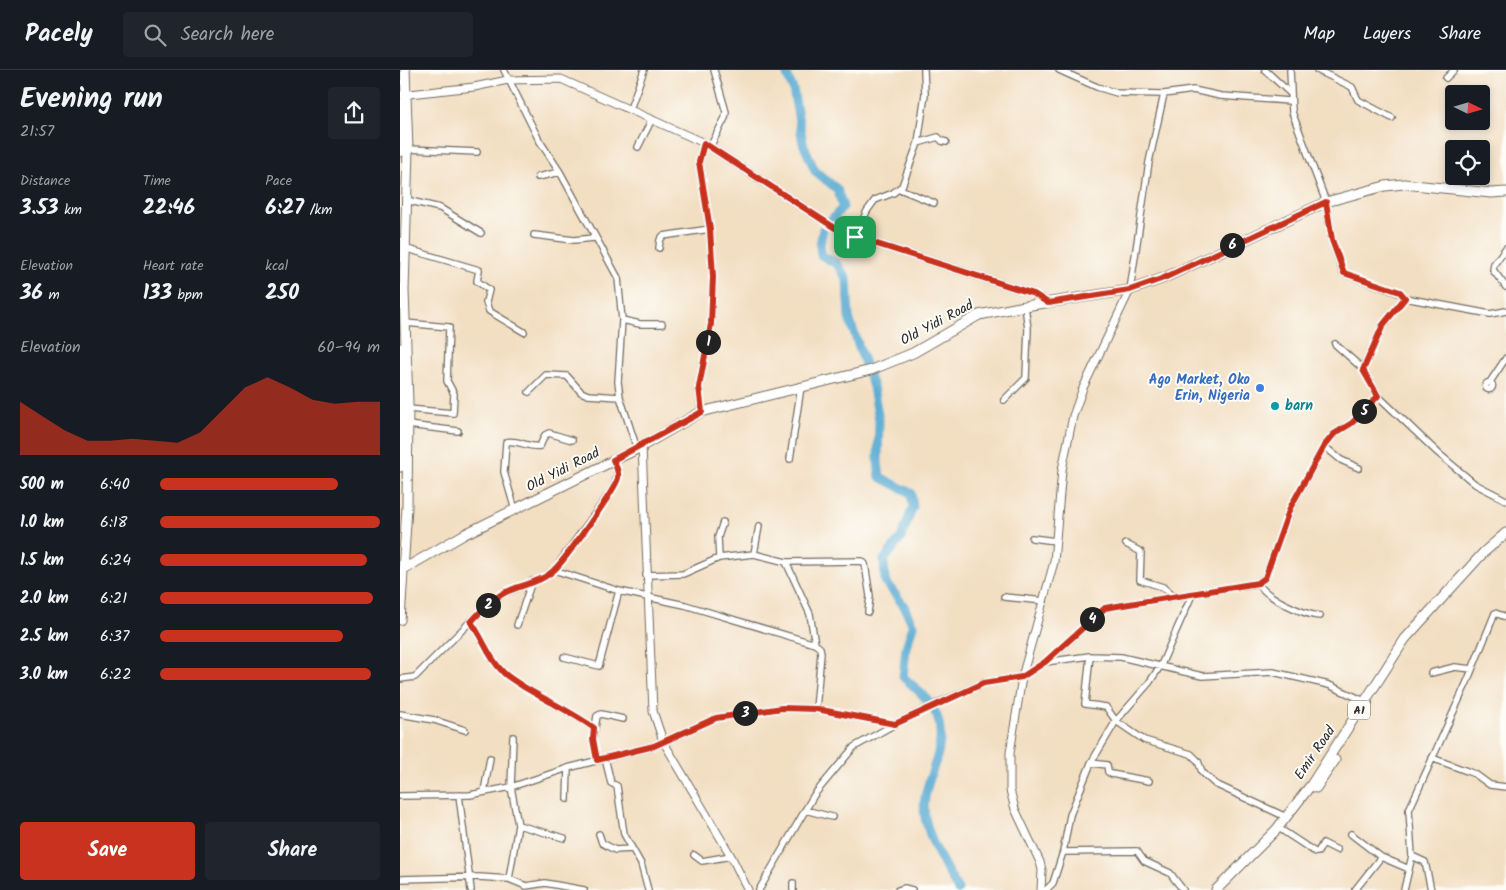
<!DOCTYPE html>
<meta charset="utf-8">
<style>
body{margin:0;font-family:Kalam,sans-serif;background:#20242c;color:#f1f3f6;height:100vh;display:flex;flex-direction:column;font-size:19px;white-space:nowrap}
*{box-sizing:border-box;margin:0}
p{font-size:16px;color:#9ea1a6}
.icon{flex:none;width:28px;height:28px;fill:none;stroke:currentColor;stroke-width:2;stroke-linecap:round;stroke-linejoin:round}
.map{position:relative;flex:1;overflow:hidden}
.panel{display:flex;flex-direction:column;background:#171b24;width:400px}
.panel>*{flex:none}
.needle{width:32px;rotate:95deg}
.buttons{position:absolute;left:1045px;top:15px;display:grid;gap:10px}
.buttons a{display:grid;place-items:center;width:45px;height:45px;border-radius:5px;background:#171b24;box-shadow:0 2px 8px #0003;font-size:25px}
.pin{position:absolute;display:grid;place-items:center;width:42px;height:42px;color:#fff;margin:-21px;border-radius:10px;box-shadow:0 2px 8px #0006}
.km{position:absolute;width:25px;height:25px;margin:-12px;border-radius:50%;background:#222;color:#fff;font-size:14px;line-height:25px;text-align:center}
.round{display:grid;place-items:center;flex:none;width:52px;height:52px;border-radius:5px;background:#20242c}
.overview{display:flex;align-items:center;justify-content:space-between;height:85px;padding:0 20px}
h1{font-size:28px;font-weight:700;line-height:38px}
.metrics{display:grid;grid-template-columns:repeat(3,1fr);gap:8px;height:85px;padding:5px 20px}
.metrics div{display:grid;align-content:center}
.metrics b{font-size:21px;font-weight:700}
.metrics small{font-size:14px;font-weight:400}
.metrics p{font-size:14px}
.chart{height:140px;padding:10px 20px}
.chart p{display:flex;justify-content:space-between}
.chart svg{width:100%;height:90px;margin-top:5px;fill:#c8321e;opacity:.7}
.action{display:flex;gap:10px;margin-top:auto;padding:10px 20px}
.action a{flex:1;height:58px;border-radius:5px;background:#c8321e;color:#fff;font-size:20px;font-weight:700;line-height:58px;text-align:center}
.action a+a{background:#20242c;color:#f1f3f6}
ul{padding:0 20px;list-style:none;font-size:16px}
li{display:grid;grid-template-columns:80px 60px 1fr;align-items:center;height:38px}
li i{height:12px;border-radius:6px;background:#c8321e}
header{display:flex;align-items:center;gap:30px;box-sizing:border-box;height:70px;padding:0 25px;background:#171b24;border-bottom:1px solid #363941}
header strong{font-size:24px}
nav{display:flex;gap:28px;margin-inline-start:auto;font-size:18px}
.search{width:350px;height:45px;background:#20242c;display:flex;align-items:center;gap:12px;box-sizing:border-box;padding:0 18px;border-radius:5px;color:#9ea1a6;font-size:19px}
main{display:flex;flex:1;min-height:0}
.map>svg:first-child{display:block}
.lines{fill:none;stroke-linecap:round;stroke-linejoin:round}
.river{stroke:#55a9d1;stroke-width:9}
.minor-casing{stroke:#716a60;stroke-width:8}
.tertiary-casing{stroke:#716a60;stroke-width:9}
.primary-casing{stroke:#716a60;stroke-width:11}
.trunk-casing{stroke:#716a60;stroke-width:11}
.minor{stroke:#fff;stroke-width:5.5}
.tertiary{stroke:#fff;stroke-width:7}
.primary{stroke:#fff;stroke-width:9}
.trunk{stroke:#fff;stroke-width:9}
.route-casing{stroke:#fff;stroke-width:10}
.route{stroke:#c8321e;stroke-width:6}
.shop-dot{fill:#3f7fe0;stroke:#fdfcf7;stroke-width:2}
.culture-dot{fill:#0f9aa8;stroke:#fdfcf7;stroke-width:2}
.labels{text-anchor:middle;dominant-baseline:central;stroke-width:4;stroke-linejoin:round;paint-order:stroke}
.shield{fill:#fdfcf7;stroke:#6a6a68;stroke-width:1}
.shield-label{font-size:12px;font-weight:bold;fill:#2b2b2b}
.street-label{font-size:14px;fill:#2b2b2b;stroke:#fdfcf7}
.shop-label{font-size:14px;font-weight:bold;fill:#366cbe;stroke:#fdfcf7;text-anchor:end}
.culture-label{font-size:14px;font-weight:bold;fill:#0d838f;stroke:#fdfcf7;text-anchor:start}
</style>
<header>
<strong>Pacely</strong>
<div class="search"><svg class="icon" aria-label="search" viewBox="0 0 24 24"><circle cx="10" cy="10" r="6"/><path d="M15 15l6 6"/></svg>Search here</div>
<nav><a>Map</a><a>Layers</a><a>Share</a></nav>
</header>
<main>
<section class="panel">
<div class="overview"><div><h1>Evening run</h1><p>21:57</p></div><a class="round"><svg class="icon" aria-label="share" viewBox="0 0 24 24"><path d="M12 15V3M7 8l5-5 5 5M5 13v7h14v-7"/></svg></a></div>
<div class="metrics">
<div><p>Distance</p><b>3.53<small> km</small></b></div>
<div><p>Time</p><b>22:46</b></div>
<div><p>Pace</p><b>6:27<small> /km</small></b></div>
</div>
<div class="metrics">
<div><p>Elevation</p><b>36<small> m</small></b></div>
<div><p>Heart rate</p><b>133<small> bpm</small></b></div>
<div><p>kcal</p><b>250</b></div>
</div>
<div class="chart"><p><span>Elevation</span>60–94 m</p>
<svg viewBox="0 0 160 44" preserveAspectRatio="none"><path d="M0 44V18L10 25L20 32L30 37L40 37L50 36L60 37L70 38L80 33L90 22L100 11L110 6L120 11L130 17L140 19L150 18L160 18V44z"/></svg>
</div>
<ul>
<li><b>500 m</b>6:40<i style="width:81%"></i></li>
<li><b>1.0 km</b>6:18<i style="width:100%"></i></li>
<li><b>1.5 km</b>6:24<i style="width:94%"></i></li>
<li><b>2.0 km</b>6:21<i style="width:97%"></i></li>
<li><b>2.5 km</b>6:37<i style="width:83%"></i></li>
<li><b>3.0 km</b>6:22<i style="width:96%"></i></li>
</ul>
<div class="action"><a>Save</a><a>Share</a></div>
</section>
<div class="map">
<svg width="1106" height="820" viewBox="0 0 1106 820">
<rect width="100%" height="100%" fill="#fdfcf7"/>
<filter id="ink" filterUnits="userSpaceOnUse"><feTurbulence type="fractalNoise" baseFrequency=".02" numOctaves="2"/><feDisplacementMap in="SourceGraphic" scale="10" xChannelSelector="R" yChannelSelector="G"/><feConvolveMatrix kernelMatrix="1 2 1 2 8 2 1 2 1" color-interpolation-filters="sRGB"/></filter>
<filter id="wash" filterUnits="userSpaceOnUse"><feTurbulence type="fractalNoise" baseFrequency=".0096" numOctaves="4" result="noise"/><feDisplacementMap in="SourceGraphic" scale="20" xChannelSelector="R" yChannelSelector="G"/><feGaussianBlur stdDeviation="1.12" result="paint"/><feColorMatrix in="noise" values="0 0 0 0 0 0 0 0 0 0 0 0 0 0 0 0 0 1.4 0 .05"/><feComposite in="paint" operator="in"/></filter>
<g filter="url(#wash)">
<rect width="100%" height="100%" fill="#f2dec1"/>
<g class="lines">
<path class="river" d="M385,0L393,19L403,73L415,101L437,119L443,137L423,159L420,175L421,185L437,194L447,209L449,248L473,317L479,350L478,392L480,407L511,423L513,437L501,468L484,490L485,511L504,536L513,556L506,577L503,607C537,635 550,654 533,699C528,715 522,729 525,747C530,773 546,798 558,820"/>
</g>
</g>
<g filter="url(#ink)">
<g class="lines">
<g class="minor-casing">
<path id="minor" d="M104,0L139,70L160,102L218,208L222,250L218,312L220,327L237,379
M659,0L697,17L717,23L764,24L793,20L821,26L890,31
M865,0L890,23
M890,0L892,42L926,132L932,170L943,203L999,223L1005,228
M917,0L952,17L958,30L992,48
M1046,8L1054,0
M230,39L244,0
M518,73L538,67L542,71L546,72
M238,77L252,49
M310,77L325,48L326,42L314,0
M8,79L77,82
M138,107L160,102
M500,119L534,133
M6,130L40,138L81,163
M134,165L174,170L194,168
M455,167L467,141L475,130L493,123L502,116L518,73L525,24L524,0
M4,178L79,200L77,211L89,220L86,232L89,241L124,262
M259,178L260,170L263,166L310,159
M1106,178L1094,194L1093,200L1106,217
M730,220L749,92L764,24
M222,250L240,254H262
M5,253L49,257L47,311L54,324L53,343L8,339
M935,274L963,299L978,326L1038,383L1075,414L1106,430
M963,299L983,255L1005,228L1090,244L1106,241
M1090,312L1106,288
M1085.5 316a3.5 3.5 0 1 1 7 0a3.5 3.5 0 1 1-7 0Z
M129,322L146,305L167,306L181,322L188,325L220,327
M604,330L626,308L628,259L625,236
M301,342L299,317L311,254L313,207L310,159L299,92L304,73
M8,355L58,361
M924,376L941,390L959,398
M390,389L401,317
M115,440L104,402L106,372C117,369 128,378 140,376L145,365L149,363L172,370
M632,468L656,471
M726,474L741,482L740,510L763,517L774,527
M354,484L359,456
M319,488L318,467L323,452
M386,492L410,544L415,574
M154,500L212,420C218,408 219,402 213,390
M246,505L283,504L319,488L354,484L386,492L462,491L465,494L470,526L468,542
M858,513C865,527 904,545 920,546
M604,527L644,531
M71,552C83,568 88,587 102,601C108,608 117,612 124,617C147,631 172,642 194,658
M117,555L132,511
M690,586L685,634L706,637L716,651L744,670L791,684L798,691L802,702L815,714L886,747
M164,587L199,596L219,521
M646,592L705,538L858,513L865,507L890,439L924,376L934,364L952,353L978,326
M1031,603L1055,597L1072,599
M0,609L15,607L84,538L104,523L137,511L154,500L219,521L285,535L415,574L420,578L421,583L416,639
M0,644L34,650L65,660
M205,688L211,713L217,716L224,764L241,794L248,820
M1032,688L1075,704L1090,715L1106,717
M197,690L193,669L197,646L201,644L223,649
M691,693L707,695L708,702L711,704L749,711
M84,722L90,688
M59,725L71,820
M0,726L70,725L111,717L168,698L254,676L316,648L382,638L416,639L495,654
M167,729L168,698
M405,740L432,747
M118,755L164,768
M883,761L915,782H918L923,773L937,780
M199,764L202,773L215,780L232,779
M951,764L981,787L1009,799
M663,782L737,781L744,791L770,803L783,820
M294,785L302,791L331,786
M1012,786L1025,792L1031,820
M0,809L79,807L109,809L126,816L145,813L184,820
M109,809L118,755L111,717L113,667
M359,820L414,725L454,677L495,654L536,634L584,613L622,607L645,592L690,586L721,587L802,606L873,602L929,615L969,633
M393,820V813
M498,820L504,818L512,820
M646,820L653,813L663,782L670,745L691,693L716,651L749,613L761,595L792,525
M955,820L981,787
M1004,820L1012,786L1009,740L1067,612L1095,543L1106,547"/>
</g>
<g class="tertiary-casing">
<path id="tertiary" d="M0,25L74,17L108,10L161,9L304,73L435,158L455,167L634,224L648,233
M242,376L253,641L263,671L331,786L348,820
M641,820L642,800L640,792L615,739L610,720V683L622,607L654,492L662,400L673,346L683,318L730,220"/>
</g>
<g class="primary-casing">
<path id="primary" d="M0,33V82
M0,278V397
M0,501L65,464L237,379L301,342L471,300L513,283L579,245L625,236L730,220L764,208L926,132L985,116L1004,114L1091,123L1106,122
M0,550L7,437L8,333L4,221L8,79L5,0"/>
</g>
<g class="trunk-casing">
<path id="trunk" d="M916,718L935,690
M816,820L876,760L911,715L1005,569L1084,482L1106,463"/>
</g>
<use href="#minor" class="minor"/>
<use href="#tertiary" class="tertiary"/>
<use href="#primary" class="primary"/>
<use href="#trunk" class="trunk"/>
</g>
</g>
<g class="lines" filter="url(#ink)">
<g class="route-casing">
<path id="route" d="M304,73L435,158L455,167L634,224L648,233L730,220L764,208L926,132L932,170L944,203L1000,222L1005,228L983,255L963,300L978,326L952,353L934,364L924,376L890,438L865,508L858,513L705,538L645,592L622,607L584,613L495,654L416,639L382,638L316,648L254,676L197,690L193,669L194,658C172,642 147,631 124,617C117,612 108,608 102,601C88,587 83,568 71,552C81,541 92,529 106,522C121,515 142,512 154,500C165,490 215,420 218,408C219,402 216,396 213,390L302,342L299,317L311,254L313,207L310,159L299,92Z"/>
</g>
<use href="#route" class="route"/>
</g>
<circle class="shop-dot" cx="860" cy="318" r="5"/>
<circle class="culture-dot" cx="875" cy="336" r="5"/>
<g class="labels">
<rect class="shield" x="948" y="630.5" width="22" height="19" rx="4"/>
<g class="shield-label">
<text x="959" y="640">A1</text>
</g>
<g class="street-label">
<text transform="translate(537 253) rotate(-28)">Old Yidi Road</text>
<text transform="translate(163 400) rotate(-27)">Old Yidi Road</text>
<text transform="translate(915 683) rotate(-56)">Emir Road</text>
</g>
<g class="shop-label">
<text x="850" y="310">Ago Market, Oko<tspan x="850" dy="16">Erin, Nigeria</tspan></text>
</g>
<g class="culture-label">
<text x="885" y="336">barn</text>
</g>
</g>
</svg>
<div class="buttons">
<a><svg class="needle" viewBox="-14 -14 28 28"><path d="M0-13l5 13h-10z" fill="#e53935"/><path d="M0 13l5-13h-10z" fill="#9ea1a6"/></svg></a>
<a><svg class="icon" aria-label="locate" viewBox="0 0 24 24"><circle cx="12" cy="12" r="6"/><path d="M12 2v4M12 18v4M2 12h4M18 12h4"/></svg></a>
</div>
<div class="pin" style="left:455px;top:167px;background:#1e9e55"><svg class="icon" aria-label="arrive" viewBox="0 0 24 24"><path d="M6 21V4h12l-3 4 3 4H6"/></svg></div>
<b class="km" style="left:308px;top:272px">1</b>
<b class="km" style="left:88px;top:535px">2</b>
<b class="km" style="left:345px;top:643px">3</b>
<b class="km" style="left:692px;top:549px">4</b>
<b class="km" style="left:964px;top:341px">5</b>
<b class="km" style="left:832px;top:175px">6</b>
</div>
</main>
